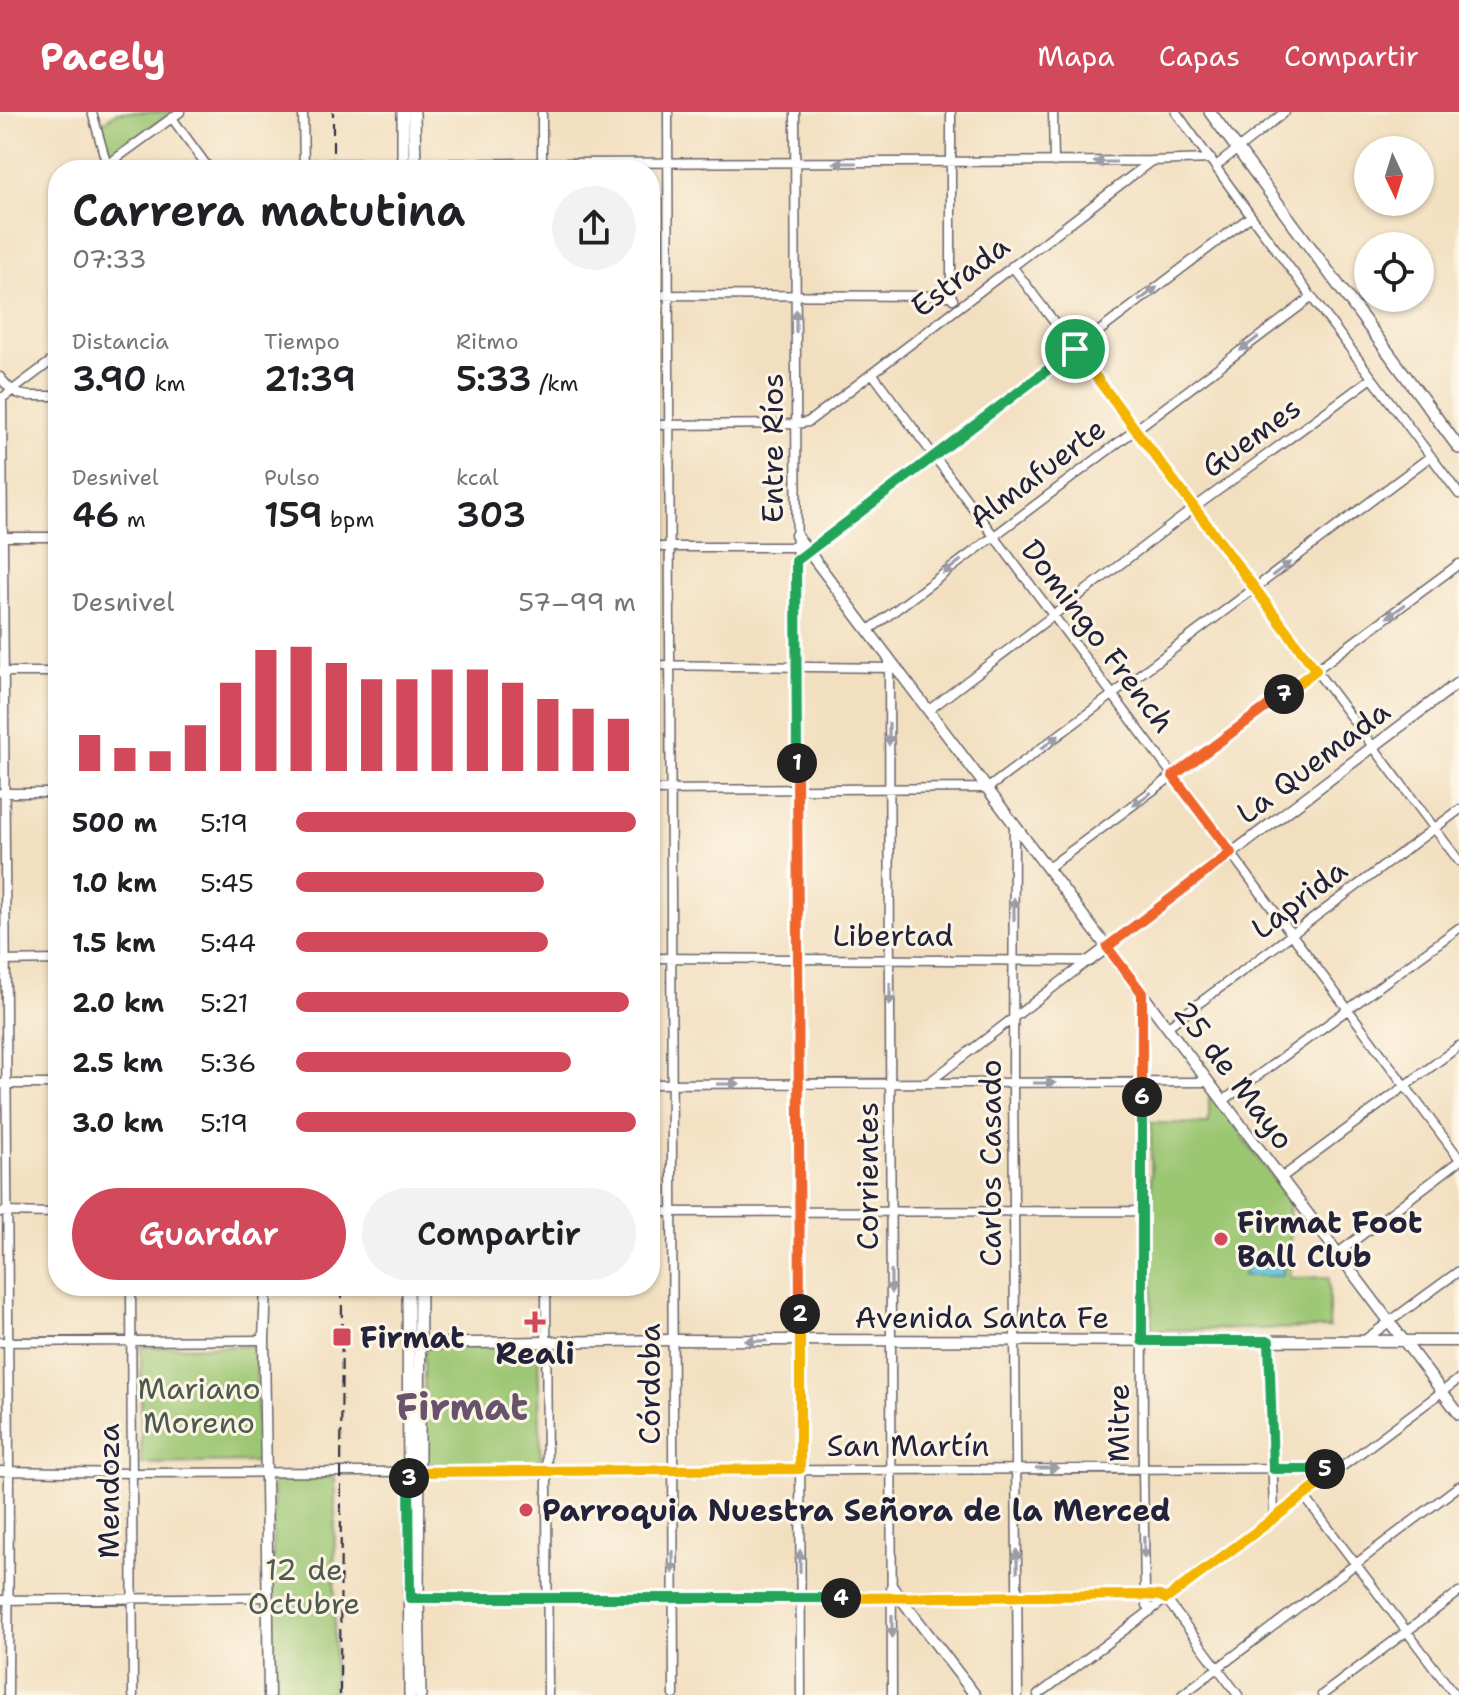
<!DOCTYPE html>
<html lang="es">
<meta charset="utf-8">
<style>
body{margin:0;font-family:"Shantell Sans",sans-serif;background:#f2f2f2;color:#202124;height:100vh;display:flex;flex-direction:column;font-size:30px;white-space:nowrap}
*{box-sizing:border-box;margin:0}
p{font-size:26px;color:#757577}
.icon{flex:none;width:44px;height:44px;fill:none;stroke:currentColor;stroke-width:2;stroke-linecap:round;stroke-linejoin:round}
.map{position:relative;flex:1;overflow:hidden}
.sheet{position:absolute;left:48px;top:48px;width:612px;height:1136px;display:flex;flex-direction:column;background:#fff;border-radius:32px;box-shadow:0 2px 6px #0004}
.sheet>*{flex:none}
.needle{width:52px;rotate:176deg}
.buttons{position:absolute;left:1354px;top:24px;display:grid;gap:16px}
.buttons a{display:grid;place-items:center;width:80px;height:80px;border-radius:50%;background:#fff;box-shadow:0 2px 6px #0004;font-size:40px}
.pin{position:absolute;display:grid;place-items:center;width:68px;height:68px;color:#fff;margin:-34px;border:4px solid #fff;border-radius:50%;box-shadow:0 2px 8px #0007}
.km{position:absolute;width:40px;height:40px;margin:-20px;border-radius:50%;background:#222;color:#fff;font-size:22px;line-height:40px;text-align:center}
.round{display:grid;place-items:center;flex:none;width:84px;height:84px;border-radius:42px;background:#f2f2f2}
.summary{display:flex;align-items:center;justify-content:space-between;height:136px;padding:0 24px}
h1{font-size:44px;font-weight:600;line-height:60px}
.stats{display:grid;grid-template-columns:repeat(3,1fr);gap:12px;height:136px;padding:8px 24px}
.stats div{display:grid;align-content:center}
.stats b{font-size:34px;font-weight:600}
.stats small{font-size:22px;font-weight:400}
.stats p{font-size:22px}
.chart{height:224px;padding:16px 24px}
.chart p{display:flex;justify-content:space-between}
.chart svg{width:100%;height:144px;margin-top:8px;stroke:#d1495b;stroke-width:6}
.cta{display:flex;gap:16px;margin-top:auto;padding:16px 24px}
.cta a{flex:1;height:92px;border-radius:48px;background:#d1495b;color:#fff;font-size:32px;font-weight:600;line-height:92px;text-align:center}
.cta a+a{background:#f2f2f2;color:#202124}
ul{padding:0 24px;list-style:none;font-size:26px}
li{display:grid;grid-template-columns:128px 96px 1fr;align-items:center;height:60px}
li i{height:20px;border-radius:10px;background:#d1495b}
header{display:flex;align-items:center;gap:48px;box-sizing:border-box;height:112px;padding:0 40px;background:#d1495b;color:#fff}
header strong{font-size:38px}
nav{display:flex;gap:44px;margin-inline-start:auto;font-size:28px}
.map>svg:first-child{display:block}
.green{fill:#9bc672;stroke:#5e7456;stroke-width:2}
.water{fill:#5fc5dc;stroke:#40748c;stroke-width:2}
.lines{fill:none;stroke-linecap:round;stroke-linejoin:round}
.minor-casing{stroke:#6b646a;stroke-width:11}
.tertiary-casing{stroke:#6b646a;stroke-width:13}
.secondary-casing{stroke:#6b646a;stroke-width:14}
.minor{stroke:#fff;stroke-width:8}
.tertiary{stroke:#fff;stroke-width:10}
.secondary{stroke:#fff;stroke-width:11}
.rail{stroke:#22223b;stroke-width:2;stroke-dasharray:12 6;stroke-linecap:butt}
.oneway{fill:#9c9ca7}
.split-1-casing{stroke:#fff;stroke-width:16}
.split-2-casing{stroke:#fff;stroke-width:16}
.split-3-casing{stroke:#fff;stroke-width:16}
.split-4-casing{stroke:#fff;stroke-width:16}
.split-5-casing{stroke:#fff;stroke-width:16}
.split-6-casing{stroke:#fff;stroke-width:16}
.split-7-casing{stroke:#fff;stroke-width:16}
.split-8-casing{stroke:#fff;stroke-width:16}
.split-1{stroke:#22a559;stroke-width:10}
.split-2{stroke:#f0652b;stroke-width:10}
.split-3{stroke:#f5b400;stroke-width:10}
.split-4{stroke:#22a559;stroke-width:10}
.split-5{stroke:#f5b400;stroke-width:10}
.split-6{stroke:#22a559;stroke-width:10}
.split-7{stroke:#f0652b;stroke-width:10}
.split-8{stroke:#f5b400;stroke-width:10}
.poi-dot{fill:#d1495b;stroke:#fcf5e5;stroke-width:3}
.labels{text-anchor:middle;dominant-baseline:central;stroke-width:6;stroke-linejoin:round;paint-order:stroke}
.street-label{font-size:30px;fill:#22223b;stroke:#fcf5e5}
.poi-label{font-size:30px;font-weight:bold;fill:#22223b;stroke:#fcf5e5;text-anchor:start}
.park-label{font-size:30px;fill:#4c5b4e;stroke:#fcf5e5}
.district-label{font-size:38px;font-weight:bold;fill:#67536b;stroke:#fcf5e5}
</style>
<header>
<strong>Pacely</strong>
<nav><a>Mapa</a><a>Capas</a><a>Compartir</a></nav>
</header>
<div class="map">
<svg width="1459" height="1583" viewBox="0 0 1459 1583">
<rect width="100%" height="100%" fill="#fcf5e5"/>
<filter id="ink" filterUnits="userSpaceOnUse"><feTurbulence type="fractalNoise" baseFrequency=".0125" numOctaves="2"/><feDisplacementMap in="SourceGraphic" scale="16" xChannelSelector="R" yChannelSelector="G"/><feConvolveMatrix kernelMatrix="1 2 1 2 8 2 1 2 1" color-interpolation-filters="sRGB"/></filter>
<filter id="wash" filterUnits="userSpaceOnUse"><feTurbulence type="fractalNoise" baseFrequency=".006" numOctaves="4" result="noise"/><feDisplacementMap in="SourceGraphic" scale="32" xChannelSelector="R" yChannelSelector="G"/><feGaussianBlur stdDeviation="1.8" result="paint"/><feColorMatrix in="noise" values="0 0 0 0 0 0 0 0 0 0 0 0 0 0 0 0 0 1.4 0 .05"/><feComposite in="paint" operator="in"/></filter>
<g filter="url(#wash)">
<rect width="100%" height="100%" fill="#f2dfc0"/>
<path class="green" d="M117,0H172L109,47L101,12Z
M1209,979L1238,1018L1244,1019V1027L1289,1088L1291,1166L1329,1165V1216L1152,1218L1151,1011L1209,1012Z
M256,1234L258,1350L141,1352V1235Z
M532,1234L538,1240L541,1352L539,1355L428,1354L425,1351L424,1241L429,1235Z
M273,1365H335L334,1583H273Z"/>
<path class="water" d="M1283,1151V1164H1243L1245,1158L1244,1152Z"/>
</g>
<g filter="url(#ink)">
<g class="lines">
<g class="minor-casing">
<path id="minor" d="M92,0L108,57
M303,0L304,58
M542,0V57
M668,0L674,1583
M795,0L801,1583
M951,0V184L953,187
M1053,0L1054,50
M1176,0L1251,104L1459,382
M172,6L210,58
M107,53L180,0
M1216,54L1285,0
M297,58L303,54L314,52L1150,49L1211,47
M1012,154L1459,749
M650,183L951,184
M872,261L1459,1046
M0,265C18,290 29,283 58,284
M2,285L9,1359L8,1583
M1,287L58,244
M650,313L796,312L808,310L1150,50
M1,425H58
M650,435H796L801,437
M796,449L1251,104
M869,518L1312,185
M889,545L892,1583
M650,553L893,556
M0,560H58
M929,598L1194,396L1372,266
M650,678L988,676L1431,344
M1,681H58
M1014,712L1013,971L1018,1583
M1048,756L1459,452
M650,846L1089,849
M3,849L58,848
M1142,882L1143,1357L1145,1483L1147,1493L1151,1499
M1167,915L1459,698
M928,971L1088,849
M0,972H58
M650,972L1209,970
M1223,989L1459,816
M1281,1066L1459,934
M0,1100L58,1101
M650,1100L1142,1099
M1338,1141L1459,1049
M131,1174L133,1583
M546,1174L548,1583
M1269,1229L1274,1404
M1363,1229L1459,1159
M0,1230L264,1228
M0,1359L132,1361L1318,1356L1337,1359
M1304,1384L1455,1583
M416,1486L893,1485L1145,1483L1160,1484L1166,1487
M1166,1487L1238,1583
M0,1488L268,1485
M1038,1583L1459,1267
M1182,1583L1459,1374
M1322,1583L1459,1480"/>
</g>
<g class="tertiary-casing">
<path id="tertiary" d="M796,423L1459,1302
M1089,849L1459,570
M266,1174L264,1228L269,1583
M413,1232L673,1228L1459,1229
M892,1475L975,1583"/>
</g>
<g class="secondary-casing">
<path id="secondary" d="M414,0L415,58
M1210,0L1459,336
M403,58V0
M408,1174L410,1583
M420,1583L418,1487L420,1174"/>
</g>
<use href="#minor" class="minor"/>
<use href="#tertiary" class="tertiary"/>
<use href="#secondary" class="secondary"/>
<path class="rail" d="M333,58V0
M340,1583L342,1174"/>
</g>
<defs><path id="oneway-solid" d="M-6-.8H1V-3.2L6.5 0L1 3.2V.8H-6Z" transform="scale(2)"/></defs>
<g class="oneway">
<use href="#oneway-solid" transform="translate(1105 50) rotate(180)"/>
<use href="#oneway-solid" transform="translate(845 51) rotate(180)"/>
<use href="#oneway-solid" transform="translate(1148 182) rotate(-37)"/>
<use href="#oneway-solid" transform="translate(796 209) rotate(-90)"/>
<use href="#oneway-solid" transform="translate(1249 232) rotate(143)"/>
<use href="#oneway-solid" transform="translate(952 455) rotate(143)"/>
<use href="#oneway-solid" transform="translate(1281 457) rotate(-37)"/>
<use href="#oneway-solid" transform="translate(1396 499) rotate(144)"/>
<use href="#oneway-solid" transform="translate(889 622) rotate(90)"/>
<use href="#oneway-solid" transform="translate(1050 630) rotate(-37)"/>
<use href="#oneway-solid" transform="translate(1142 687) rotate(144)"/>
<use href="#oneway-solid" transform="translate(1014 797) rotate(-90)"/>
<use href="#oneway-solid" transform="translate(890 882) rotate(90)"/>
<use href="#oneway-solid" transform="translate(1044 971)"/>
<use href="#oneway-solid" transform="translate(728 972)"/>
<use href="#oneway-solid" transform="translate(891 1170) rotate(90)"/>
<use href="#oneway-solid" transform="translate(756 1229) rotate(-180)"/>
<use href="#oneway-solid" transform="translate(1047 1356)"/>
<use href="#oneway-solid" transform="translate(1144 1435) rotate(89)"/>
<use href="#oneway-solid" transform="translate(800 1449) rotate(-90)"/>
<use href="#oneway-solid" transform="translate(1017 1449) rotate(-91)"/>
<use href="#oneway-solid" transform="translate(673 1450) rotate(90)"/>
<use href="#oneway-solid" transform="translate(892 1514) rotate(90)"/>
</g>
</g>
<g class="lines" filter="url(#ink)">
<g class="split-1-casing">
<path id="split-1" d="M797,651L796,449L1075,237"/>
</g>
<g class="split-2-casing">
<path id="split-2" d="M797,651L800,1202"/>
</g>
<g class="split-3-casing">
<path id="split-3" d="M409,1366V1360L800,1357V1202"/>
</g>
<g class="split-4-casing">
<path id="split-4" d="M409,1366L410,1486H841"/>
</g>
<g class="split-5-casing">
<path id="split-5" d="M841,1486L1145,1483L1160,1484L1166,1487L1337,1359L1325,1357"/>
</g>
<g class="split-6-casing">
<path id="split-6" d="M1142,985V1229H1269L1273,1357H1325"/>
</g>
<g class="split-7-casing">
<path id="split-7" d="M1142,985V881L1107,835L1231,741L1173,664L1284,582"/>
</g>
<g class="split-8-casing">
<path id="split-8" d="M1075,237L1316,558L1284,582"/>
</g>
<use href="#split-1" class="split-1"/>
<use href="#split-2" class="split-2"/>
<use href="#split-3" class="split-3"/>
<use href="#split-4" class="split-4"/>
<use href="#split-5" class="split-5"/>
<use href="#split-6" class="split-6"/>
<use href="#split-7" class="split-7"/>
<use href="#split-8" class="split-8"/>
</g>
<g class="poi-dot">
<circle cx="1221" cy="1127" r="8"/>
<path d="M531 1198h8v8h8v8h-8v8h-8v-8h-8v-8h8z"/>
<rect x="332" y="1215" width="20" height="20" rx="4"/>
<circle cx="526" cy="1398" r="8"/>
</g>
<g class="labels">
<g class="street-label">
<text transform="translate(960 164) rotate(-37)">Estrada</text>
<text transform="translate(1251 325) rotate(-36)">Guemes</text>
<text transform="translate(772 336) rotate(-90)">Entre Ríos</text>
<text transform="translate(1037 361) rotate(-37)">Almafuerte</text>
<text transform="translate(1098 524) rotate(53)">Domingo French</text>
<text transform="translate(1313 650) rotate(-37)">La Quemada</text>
<text transform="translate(1299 787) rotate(-37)">Laprida</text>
<text x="893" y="823">Libertad</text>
<text transform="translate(1234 963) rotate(53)">25 de Mayo</text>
<text transform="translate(990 1051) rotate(-90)">Carlos Casado</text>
<text transform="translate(867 1064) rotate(-90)">Corrientes</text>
<text x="982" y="1205">Avenida Santa Fe</text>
<text transform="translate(649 1272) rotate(-90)">Córdoba</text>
<text transform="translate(1118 1311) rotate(-90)">Mitre</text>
<text x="908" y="1333">San Martín</text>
<text transform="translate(108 1379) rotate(-90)">Mendoza</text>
</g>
<g class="poi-label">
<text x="1237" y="1110">Firmat Foot<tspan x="1237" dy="34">Ball Club</tspan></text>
<text x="360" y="1225">Firmat</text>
<text x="535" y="1241" text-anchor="middle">Reali</text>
<text x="542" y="1398">Parroquia Nuestra Señora de la Merced</text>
</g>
<g class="park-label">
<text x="199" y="1276">Mariano<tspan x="199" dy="34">Moreno</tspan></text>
<text x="304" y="1457">12 de<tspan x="304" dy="34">Octubre</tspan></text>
</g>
<g class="district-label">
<text x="462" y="1294">Firmat</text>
</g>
</g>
</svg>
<div class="buttons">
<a><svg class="needle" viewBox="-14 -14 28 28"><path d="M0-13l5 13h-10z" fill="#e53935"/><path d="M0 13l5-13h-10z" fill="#757577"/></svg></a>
<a><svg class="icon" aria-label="locate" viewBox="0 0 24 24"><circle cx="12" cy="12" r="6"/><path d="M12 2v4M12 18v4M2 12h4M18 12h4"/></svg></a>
</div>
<div class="pin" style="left:1075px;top:237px;background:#1e9e55"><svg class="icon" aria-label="arrive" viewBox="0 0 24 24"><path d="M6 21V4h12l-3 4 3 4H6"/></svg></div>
<b class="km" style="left:797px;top:651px">1</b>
<b class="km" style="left:800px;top:1202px">2</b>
<b class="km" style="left:409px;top:1366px">3</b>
<b class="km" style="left:841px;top:1486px">4</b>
<b class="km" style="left:1325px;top:1357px">5</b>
<b class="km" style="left:1142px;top:985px">6</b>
<b class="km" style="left:1284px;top:582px">7</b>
<section class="sheet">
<div class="summary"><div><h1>Carrera matutina</h1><p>07:33</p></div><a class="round"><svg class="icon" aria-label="share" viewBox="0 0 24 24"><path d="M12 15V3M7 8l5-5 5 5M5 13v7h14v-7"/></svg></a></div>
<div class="stats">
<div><p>Distancia</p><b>3.90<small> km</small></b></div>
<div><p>Tiempo</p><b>21:39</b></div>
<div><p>Ritmo</p><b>5:33<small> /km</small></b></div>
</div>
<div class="stats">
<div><p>Desnivel</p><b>46<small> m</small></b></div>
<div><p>Pulso</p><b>159<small> bpm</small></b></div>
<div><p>kcal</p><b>303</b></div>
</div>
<div class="chart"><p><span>Desnivel</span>57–99 m</p>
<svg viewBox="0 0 160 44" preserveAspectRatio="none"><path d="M5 44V33M15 44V37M25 44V38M35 44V30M45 44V17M55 44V7M65 44V6M75 44V11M85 44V16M95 44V16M105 44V13M115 44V13M125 44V17M135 44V22M145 44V25M155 44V28"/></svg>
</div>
<ul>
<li><b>500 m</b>5:19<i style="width:100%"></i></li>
<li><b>1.0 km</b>5:45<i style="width:73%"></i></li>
<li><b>1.5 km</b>5:44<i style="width:74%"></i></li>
<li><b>2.0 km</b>5:21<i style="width:98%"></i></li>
<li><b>2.5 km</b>5:36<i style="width:81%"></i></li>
<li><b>3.0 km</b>5:19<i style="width:100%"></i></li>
</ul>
<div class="cta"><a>Guardar</a><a>Compartir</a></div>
</section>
</div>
